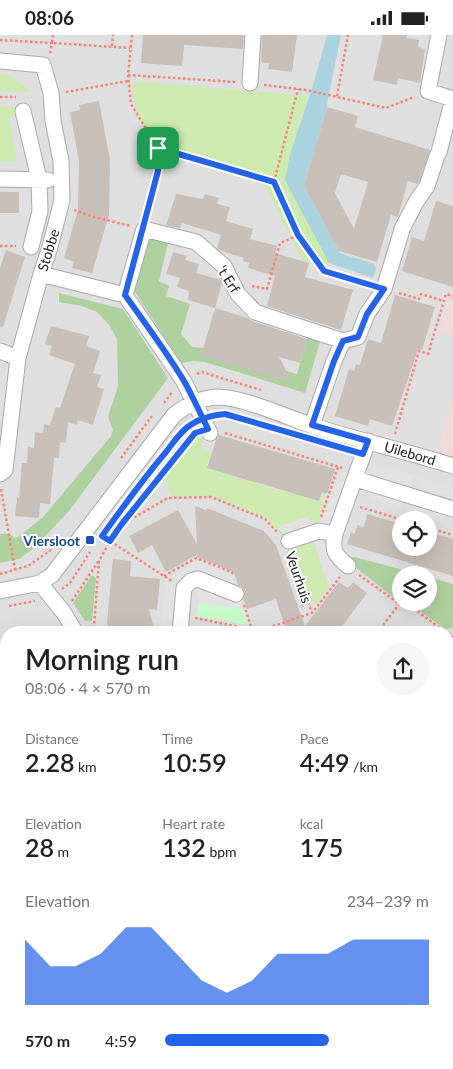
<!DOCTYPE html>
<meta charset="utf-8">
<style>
body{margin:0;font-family:Lato,sans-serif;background:#f6f6f6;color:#222;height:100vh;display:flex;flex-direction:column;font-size:19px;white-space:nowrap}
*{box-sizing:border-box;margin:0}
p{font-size:16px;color:#767676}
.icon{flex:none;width:28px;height:28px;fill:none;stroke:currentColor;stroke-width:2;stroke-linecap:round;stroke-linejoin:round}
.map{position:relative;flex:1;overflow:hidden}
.drawer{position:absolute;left:0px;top:591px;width:454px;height:444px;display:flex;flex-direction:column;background:#fff;border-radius:20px 20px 0 0;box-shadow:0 5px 20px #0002}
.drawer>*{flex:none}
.controls{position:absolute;left:392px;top:476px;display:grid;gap:10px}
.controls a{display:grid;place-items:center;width:45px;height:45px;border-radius:50%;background:#fff;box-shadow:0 5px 20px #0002;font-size:25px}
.pin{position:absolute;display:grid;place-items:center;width:42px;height:42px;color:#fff;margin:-21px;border-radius:10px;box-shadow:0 2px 8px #0006}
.round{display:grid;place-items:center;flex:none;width:52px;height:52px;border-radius:26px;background:#f6f6f6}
.overview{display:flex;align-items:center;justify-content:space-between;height:85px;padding:0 25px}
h1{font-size:28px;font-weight:600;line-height:38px}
.figures{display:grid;grid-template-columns:repeat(3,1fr);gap:8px;height:85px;padding:5px 25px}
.figures div{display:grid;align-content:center}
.figures b{font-size:25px;font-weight:600}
.figures small{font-size:14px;font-weight:400}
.figures p{font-size:14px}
.chart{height:140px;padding:10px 25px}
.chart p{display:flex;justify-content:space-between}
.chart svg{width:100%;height:90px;margin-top:5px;fill:#2563eb;opacity:.7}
ul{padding:0 25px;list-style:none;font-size:16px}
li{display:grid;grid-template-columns:80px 60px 1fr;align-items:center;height:38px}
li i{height:12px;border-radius:6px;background:#2563eb}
.status{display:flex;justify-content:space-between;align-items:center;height:35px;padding:0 25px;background:#fff;direction:ltr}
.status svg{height:14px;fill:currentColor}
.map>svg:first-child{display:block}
.residential{fill:#e0dfdf;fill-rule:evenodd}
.commercial{fill:#f2dad9}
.grass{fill:#cdebb0}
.forest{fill:#add19e}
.park{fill:#c8facc}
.parking{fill:#e2e2e2}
.water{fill:#aad3df}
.building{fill:#c7bfb8;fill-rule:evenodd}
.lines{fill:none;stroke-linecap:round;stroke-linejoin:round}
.minor-casing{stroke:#a9a9a9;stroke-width:17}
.path{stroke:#fa8072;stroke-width:2.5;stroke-dasharray:2.5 2.5;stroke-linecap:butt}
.minor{stroke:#fff;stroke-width:15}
.route-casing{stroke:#fff;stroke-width:10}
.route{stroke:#2563eb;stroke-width:6}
.transit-dot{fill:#1a4fb4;stroke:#fff;stroke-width:2}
.labels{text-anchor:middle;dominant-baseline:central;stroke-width:4;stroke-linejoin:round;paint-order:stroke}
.street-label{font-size:14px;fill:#222;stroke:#fff}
.transit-label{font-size:14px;font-weight:bold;fill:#164399;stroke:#fff;text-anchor:end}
</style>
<div class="status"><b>08:06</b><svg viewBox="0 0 49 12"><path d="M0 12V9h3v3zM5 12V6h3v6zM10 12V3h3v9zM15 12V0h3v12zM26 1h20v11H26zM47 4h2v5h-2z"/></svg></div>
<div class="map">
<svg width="453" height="1034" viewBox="0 0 453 1034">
<rect width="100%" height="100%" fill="#f2efe9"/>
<path class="residential" d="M0,0H453V1034H0ZM401,485H429V512H401ZM401,540H429V568H401ZM6,598H448V1029H6Z"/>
<path class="commercial" d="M449,263L453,264V299L439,295Z
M453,365V420L438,415Z"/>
<path class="grass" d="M0,39L11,41L32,57H0Z
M133,46L308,61L290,119L285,145L329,228H312L302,225L262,145L164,116L162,111L138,84L132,54Z
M0,71L23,73L22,79L9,82L17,127H0Z
M197,400H200L203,402L201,414L211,417L206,433L319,467L322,458L326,459L317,492L307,482L278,492L286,501L284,502L267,483L212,461L175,462L169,458L166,438Z
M313,504L329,553L314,571L291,511Z"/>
<path class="forest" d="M148,199L169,204L159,246L169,251L166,261L190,269L181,299L192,312L205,313L297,339L309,296L322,300L305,358L205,327L193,326L181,328L133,254Z
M59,258L123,274L168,343L69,476L35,512L19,524L0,528V499C7,498 10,498 14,503L18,502L43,482L111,401L113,395L108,382L118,351L117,304L110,291L97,277L82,271L59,267Z
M342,522H355L421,540H401V565L396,564Z
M92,540L96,543L92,586H85L73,568Z
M429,542L453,549V593L445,594L409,568H429Z"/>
<path class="park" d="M199,567L244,574L250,591L196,581Z"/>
<path class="parking" d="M373,428L413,440L410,450L370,438Z
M339,436L349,439L330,494L320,491L328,464L332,462Z
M419,442L453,452V463L415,451Z
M370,454L403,464L401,474L368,463Z
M408,465L447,477L444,487L406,475Z
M307,482L315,491L286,501L278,492Z
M324,500L337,541L333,545L327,547L313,504Z
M193,528L206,530L232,540L237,554L180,549L169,541Z
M166,544L178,552L175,559L172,597L160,598Z
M198,551L241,565L244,574L199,567L195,552Z"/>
<path class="water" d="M327,0H341L328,64L327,72L304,151L340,218L374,229L376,234L373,243L329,228L285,145L290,119L314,47Z"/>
<path class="building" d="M143,0H244L243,14L184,10L182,31L141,28Z
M262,0H297L292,37L268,34L269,28L261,27Z
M383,0H407V3L419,5L418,12L425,14L420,48L398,43L397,50L373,45Z
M99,66L110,125L109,180L92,238L72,233L74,227L64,223L78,175L79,126L70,77L80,75L79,70Z
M327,72L358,81L355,92L430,115L419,147L417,149L408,146L398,182L391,180L377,227L339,216L304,151ZM341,139L368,147L354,194L335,158Z
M0,157H19V178H0Z
M176,159L203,164L205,159L219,163L217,169L230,172L226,186L253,194L250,204L277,211L275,218L309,228L305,242L353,255L341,295L267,271L275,241L248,233L249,228L243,226L244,223L219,215L217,213L221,200L182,188L180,193L166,190Z
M436,166L453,171V252L402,236L412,202L424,206Z
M6,215L25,222L3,292L0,291V233Z
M173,217L187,221L185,225L199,229L196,238L221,245L222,248L215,273L247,283L252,286L307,304L300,328L279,322L292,347L201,321L215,273L188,265L189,256L177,252L180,243L166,239Z
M395,260L435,272L422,315L418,314L392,391L370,384L368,391L335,381L349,334L354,336L356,329L360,330L368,304L381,308Z
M51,291L89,301L86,311L100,316L93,338L101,340L97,352L104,354L93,390L78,385L77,390L68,387L66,408L60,407L59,423H54L50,469L40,468L39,483L15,481L17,462L19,463L22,428H27L28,412L34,413L35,397L43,398L44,389L50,390L56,372L60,373L75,329L49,320L52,311L45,309Z
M219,400L335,434L327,459L322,457L319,466L207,433L216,405Z
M195,471L206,475L207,473L264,496L276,510L305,591L339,547L348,553L353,547L367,558L337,598H287L276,564L247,574L243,564L245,557L243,553L238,550L234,537L197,522V520L166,537L152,510L138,518L129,501L178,475L197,509Z
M367,479L401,489V512H429V497L453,504V541L347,509L351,497L355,499L357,490L364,492Z
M113,524L131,526L130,541L160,544L157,575L149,574L155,598H109L107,587Z"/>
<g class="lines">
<g class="minor-casing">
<path id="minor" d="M0,26L43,30L51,58L53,86L61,126L62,165L50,212L41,239L18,323L5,435L0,439
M250,48L253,0
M23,76L39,144L40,176L31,212
M439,117L453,64L428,56L439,0
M0,144L48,145
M402,194L416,167L427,151L437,121
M41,239L125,260L183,345L210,398
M125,260L144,194L196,207L224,231L238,259L255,277L343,306
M0,316L18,323
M312,390L334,326L343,306L358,302L367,279L384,254L401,198
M356,444L453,474
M289,506L319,496L335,499
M348,531C334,519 332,516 335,499L368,406
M40,548L64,578L76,598
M0,556L40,548L52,540L174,380C186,370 203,362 219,362C244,363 285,381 310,390C357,405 406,416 453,431
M180,598L184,553L191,546L198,544L236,559
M0,654H6
M448,779L453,759
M0,794L6,798
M0,876L6,869
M0,935L6,937
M0,971L6,1021
M448,978L453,979
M27,1029L47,1034
M347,1034L349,1029"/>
</g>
<path class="path" d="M53,0L52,8L130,13
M132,0L128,40L131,69L158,113V136L147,179
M0,5L52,8L50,19
M112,11L113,0
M128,40L236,47
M264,50L306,55L386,73L414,62
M66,57L128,46
M337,61L348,0
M0,62H16
M158,113L274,147
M274,147L299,200L324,236L369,249
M274,147L298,54
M74,175L94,182L131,191
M0,211H16
M252,251L267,254L280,208L299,200
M399,258L419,264L421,259L444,266
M197,339L202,337L261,355
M164,368L173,356
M225,398L342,433
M395,399L419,316L428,319L446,259L453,261
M179,401L189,391
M121,423L152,381
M1,454L15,535
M360,472L403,485
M321,482L338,432
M124,487L194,400
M429,493L453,500
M102,501L172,546
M292,520L312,578
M0,539L28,531L51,515
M359,540L397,567L407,568L446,598
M164,541L196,523L232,537L234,541
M62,554L70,548L90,517
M72,566L98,527
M244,570L252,595
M9,571L35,566
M195,583L259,596L312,578L340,542
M96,598L94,591L99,526L110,506L121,490L168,463L211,462L265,484L277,497
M377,598L400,568
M448,598L453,602
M448,614L453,608
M448,643L453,640
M0,763L6,755"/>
<use href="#minor" class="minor"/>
</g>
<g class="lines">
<g class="route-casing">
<path id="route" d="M158,113V136L125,260C145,288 166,316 184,346C193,362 200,378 208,394L195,398L121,490L110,506L102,501C123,472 143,444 166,417C173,408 181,395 192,389C203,382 213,380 225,379L363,419L368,406L312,390L334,326L343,306L358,302L367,279L384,254L324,236L298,200L274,147L158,113"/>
</g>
<use href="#route" class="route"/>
</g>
<rect class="transit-dot" x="85" y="500" width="10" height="10" rx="2.5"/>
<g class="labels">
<g class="street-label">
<text transform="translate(48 215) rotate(-73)">Stobbe</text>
<text transform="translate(229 244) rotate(58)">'t Erf</text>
<text transform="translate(410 418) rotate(16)">Uilebord</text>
<text transform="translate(299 542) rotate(71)">Veurhuis</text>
</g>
<g class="transit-label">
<text x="80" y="505">Viersloot</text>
</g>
</g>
</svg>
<div class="controls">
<a><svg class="icon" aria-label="locate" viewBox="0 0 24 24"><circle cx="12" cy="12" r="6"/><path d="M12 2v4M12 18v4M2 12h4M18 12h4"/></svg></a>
<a><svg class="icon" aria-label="layers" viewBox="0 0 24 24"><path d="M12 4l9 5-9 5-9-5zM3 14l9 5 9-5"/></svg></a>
</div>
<div class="pin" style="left:158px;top:113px;background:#1e9e55"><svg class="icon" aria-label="arrive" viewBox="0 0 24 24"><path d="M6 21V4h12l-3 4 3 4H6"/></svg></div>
<section class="drawer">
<div class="overview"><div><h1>Morning run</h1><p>08:06 · 4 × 570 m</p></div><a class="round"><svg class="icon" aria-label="share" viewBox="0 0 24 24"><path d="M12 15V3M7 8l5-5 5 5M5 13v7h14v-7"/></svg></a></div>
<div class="figures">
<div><p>Distance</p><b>2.28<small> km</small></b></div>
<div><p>Time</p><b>10:59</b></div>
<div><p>Pace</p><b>4:49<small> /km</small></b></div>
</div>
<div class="figures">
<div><p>Elevation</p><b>28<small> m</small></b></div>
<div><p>Heart rate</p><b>132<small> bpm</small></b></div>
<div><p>kcal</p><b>175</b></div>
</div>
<div class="chart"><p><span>Elevation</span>234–239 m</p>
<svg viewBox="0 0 160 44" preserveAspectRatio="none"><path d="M0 44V12L10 25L20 25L30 19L40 6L50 6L60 19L70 32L80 38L90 32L100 19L110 19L120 19L130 12L140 12L150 12L160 12V44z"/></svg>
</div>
<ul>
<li><b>570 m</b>4:59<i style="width:62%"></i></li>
</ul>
</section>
</div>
